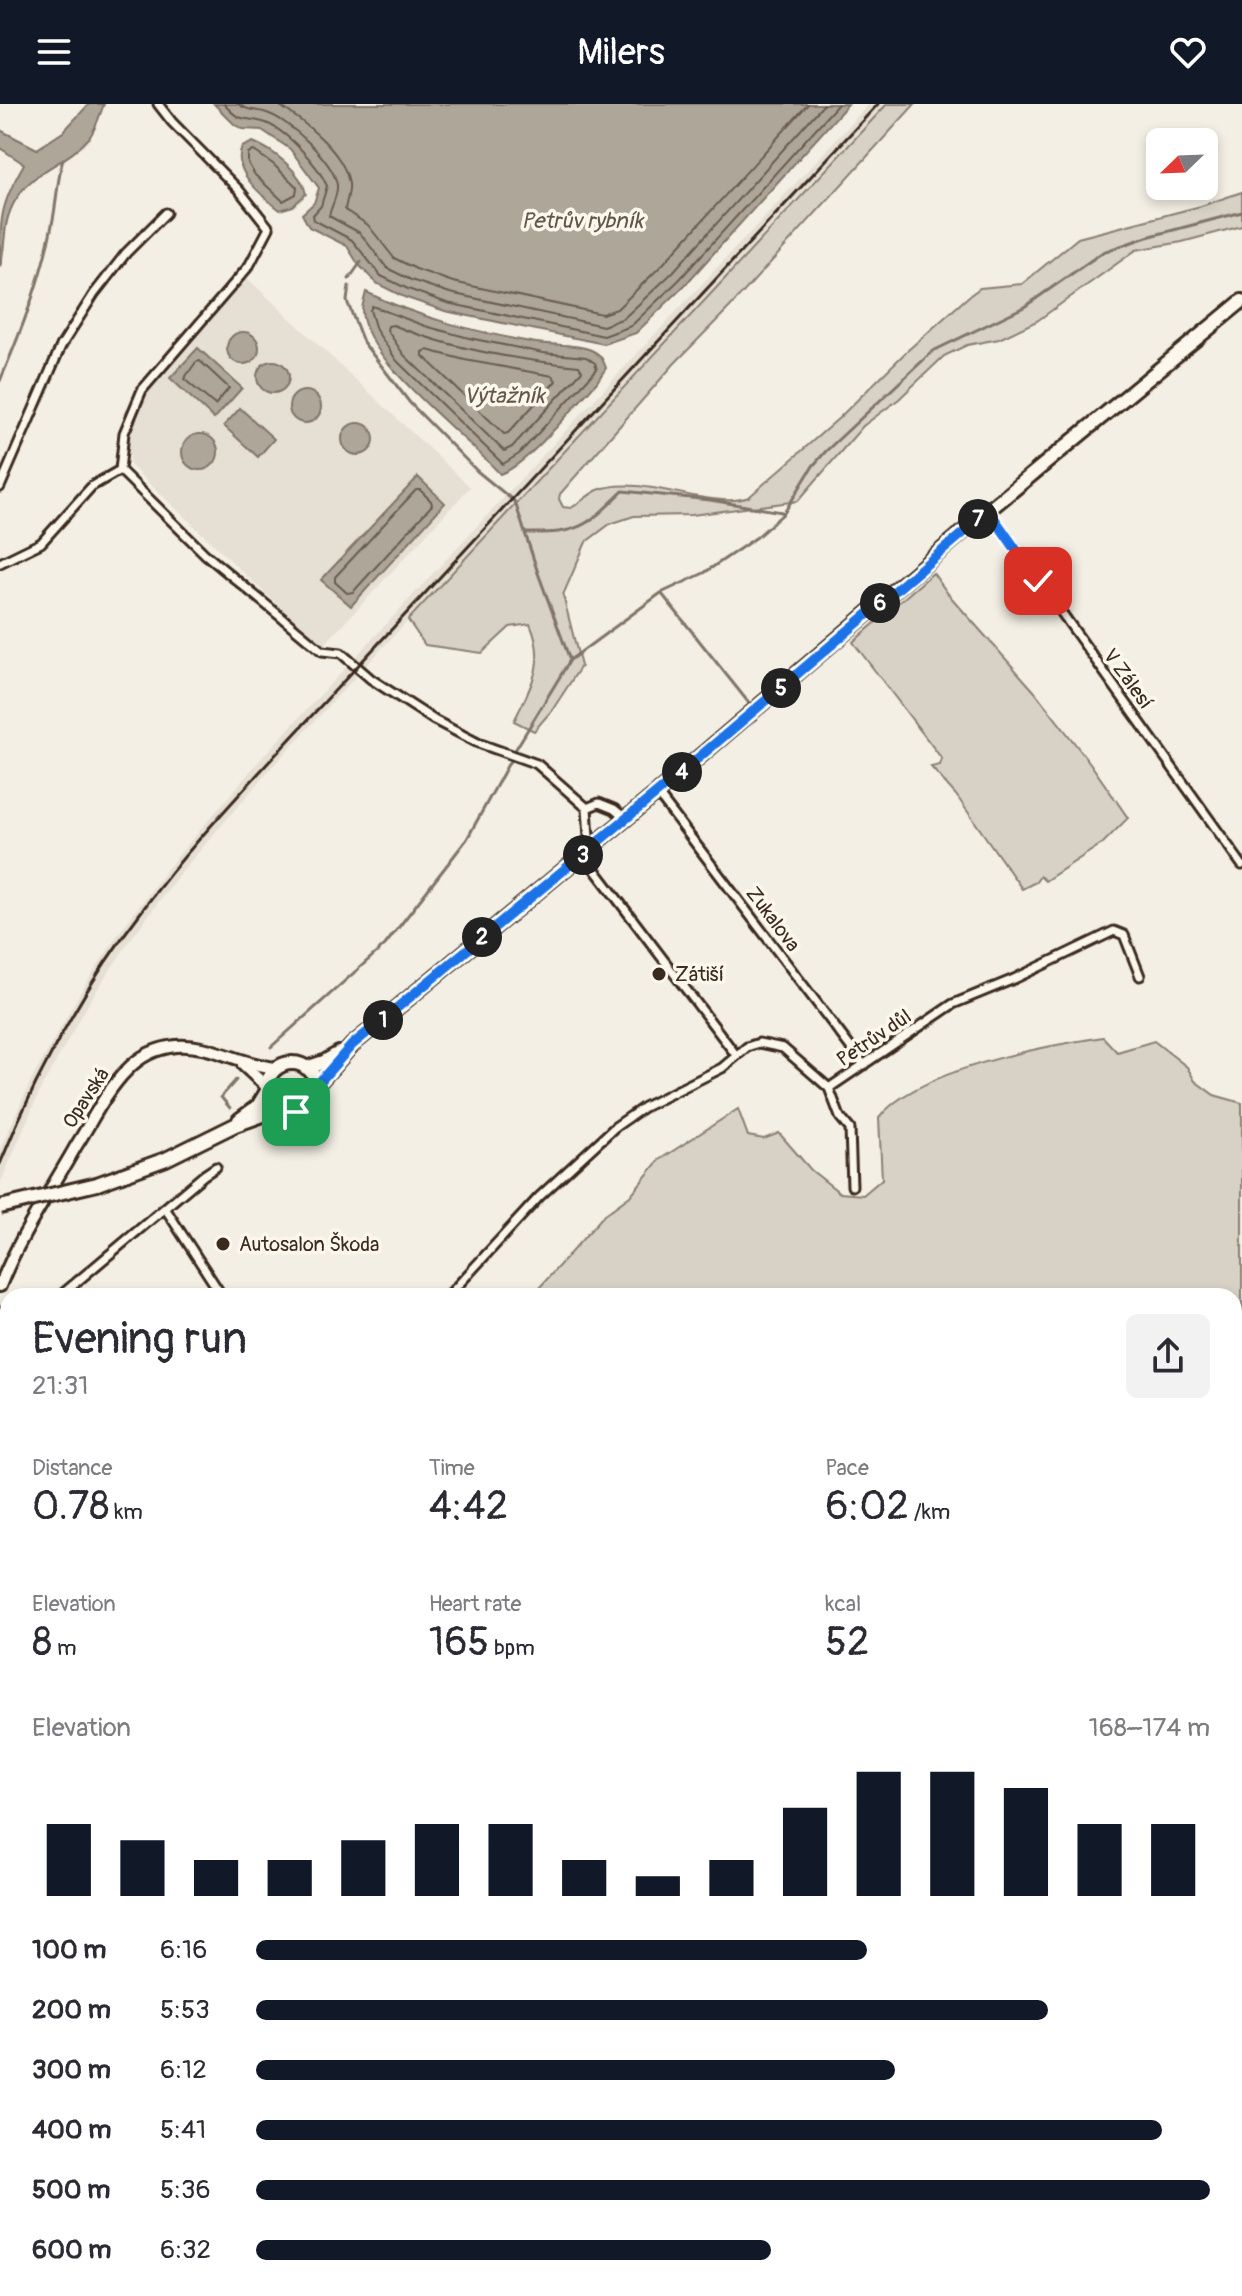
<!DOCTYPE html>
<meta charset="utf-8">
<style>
body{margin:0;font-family:Pangolin,sans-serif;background:#f2f2f3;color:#2b2b33;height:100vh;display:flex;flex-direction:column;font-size:30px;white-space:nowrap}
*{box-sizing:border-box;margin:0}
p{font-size:26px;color:#7c7c81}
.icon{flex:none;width:44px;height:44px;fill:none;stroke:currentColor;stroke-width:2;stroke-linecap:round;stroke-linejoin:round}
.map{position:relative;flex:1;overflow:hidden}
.drawer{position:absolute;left:0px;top:1184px;width:1242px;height:1008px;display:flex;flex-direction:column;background:#fff;border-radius:24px 24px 0 0;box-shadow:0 4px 12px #0003}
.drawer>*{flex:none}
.needle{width:52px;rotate:247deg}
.controls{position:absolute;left:1146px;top:24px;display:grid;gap:16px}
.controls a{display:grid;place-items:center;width:72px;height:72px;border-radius:12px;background:#fff;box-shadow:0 4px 12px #0003;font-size:40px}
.pin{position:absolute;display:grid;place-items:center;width:68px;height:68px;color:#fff;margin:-34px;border-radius:16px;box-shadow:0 4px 12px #0006}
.km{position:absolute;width:40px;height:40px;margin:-20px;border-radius:50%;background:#222;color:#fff;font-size:22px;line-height:40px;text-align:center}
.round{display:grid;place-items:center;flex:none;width:84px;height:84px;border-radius:12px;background:#f2f2f3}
.head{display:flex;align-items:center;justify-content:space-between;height:136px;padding:0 32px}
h1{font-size:44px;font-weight:600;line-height:60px}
.figures{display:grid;grid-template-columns:repeat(3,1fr);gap:12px;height:136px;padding:8px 32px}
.figures div{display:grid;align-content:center}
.figures b{font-size:40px;font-weight:600}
.figures small{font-size:22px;font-weight:400}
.figures p{font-size:22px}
.chart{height:224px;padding:16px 32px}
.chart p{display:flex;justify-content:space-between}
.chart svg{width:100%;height:144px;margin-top:8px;stroke:#111827;stroke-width:6}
ul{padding:0 32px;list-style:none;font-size:26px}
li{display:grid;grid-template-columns:128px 96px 1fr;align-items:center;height:60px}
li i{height:20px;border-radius:10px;background:#111827}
header{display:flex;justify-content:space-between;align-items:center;height:104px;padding:0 32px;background:#111827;color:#fff;font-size:36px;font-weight:600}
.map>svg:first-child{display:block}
.built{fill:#e5dfd4}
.green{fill:#d8d1c6;stroke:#8a7e72;stroke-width:2}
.water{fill:#afa69a;stroke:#817468;stroke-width:2}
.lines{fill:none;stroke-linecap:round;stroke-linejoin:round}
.shore{stroke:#695c50;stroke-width:2}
.stream{stroke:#817468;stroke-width:3}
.minor-casing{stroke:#3b2a1e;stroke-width:13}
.secondary-casing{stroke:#3b2a1e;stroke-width:16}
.primary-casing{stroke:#3b2a1e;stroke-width:18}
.minor{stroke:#fbf7ec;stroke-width:7}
.secondary{stroke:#fbf7ec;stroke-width:10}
.primary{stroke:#fbf7ec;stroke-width:12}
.rail{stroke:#3b2a1e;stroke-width:3}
.primary-bridge-casing{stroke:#3b2a1e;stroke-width:18;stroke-linecap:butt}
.primary-bridge{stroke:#fbf7ec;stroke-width:12}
.route-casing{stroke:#fff;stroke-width:16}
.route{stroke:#1a73e8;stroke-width:10}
.poi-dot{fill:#3b2a1e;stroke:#fbf7ec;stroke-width:3}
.labels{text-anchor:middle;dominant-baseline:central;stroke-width:7;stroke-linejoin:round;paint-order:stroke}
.street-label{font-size:20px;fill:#3b2a1e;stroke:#fbf7ec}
.poi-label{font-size:20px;fill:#3b2a1e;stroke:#fbf7ec;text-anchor:start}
.water-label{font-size:22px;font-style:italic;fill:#645549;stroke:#fbf7ec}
</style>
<header><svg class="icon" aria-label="menu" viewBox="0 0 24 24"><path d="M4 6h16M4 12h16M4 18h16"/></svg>Milers<svg class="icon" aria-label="heart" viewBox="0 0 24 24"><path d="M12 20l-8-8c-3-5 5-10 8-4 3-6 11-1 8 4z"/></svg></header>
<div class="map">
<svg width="1242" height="2192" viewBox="0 0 1242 2192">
<rect width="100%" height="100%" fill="#f3efe4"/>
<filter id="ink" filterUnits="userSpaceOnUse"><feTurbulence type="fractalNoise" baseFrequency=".0125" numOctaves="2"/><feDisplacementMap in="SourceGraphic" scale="16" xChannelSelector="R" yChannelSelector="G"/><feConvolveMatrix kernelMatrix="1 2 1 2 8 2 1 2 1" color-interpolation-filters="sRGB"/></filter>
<g filter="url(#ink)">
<path class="built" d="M869,0H887L270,665L177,773L128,839L91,895L42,982L0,1080V1045L31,977L80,889L117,832L167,765L260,656Z
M247,174L470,383L322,543L130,361L128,328L137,303L161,269Z"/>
<path class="green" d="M887,0H915L730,203L674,260L560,390L559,395L563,403L571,404C580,399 589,390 598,386C642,369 711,407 749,393L839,314L907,247L969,192L980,184L1022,180L1078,134L1201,102L1242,88V122L1182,138L1136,146L1037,217L999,235L967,241L944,252L899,295L863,322L798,397L692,411L634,412L610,420L586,438L563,491L581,562L553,605L534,627L514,617C531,582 547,559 530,520L510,523L482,549L425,541L408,516Z
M933,469L949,491L1034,587L1090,659L1128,714L1103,739L1045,777L1040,772L1036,778L1022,785L956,691L931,663L940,661L942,655L853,538Z
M1103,933L1117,948L1154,937L1187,963L1195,977L1214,991L1242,999V1602L1234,1609V1192H532L604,1111L630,1092L659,1056L738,1005L748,1032L764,1035L779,1029L811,1066L840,1089L863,1091L882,1075L879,1014C915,966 1044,942 1103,933Z
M1234,1866L1242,1869V2026L1234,2030Z
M1242,2086V2192H1221L1217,2184H1234V2091Z
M761,2184H841L848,2192H761Z
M865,2184H986L964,2192H856Z"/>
<path class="water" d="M89,0H104C100,10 96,25 89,34C66,61 34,64 15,97C1,121 7,140 0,163C0,114 0,101 24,60L0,44V26L37,45L63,28Z
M214,0H848L685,181L636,229L604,240L445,207L404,193L376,179L358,160L347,142L309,123L302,110L314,99L319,84L290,45L262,26L243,25L235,21Z
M253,38C273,46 302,68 306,90L293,102L280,106C262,92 231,67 242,43Z
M366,188C419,214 473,227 530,238C549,242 574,239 591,246C600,250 603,255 606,264L597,278C576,300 526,363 500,370C467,332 363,256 362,206C362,201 365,193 366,188Z
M227 244a16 16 0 1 1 32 0a16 16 0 1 1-32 0Z
M198,244L242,284L214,315L170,274Z
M257 273a16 16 0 1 1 32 0a16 16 0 1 1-32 0Z
M289 303a16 16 0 1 1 32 0a16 16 0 1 1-32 0Z
M240,304L274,335L258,353L224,322Z
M342 335a16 16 0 1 1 32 0a16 16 0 1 1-32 0Z
M182 348a18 18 0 1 1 36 0a18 18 0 1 1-36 0Z
M418,373L445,399L351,502L321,476Z"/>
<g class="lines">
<path class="shore" d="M224,0C241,20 243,12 263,18C286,25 318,61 327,82L321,102L313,111L314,116L352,136L381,172L408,185L447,199L604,232L631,222L679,176L838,0
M238,0C248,8 256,5 267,9C289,16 334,58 337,81C338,92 331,102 329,112L360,129L387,164L411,176L450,189L603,222L624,214L672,169L824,0
M277,0C302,16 345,48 349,80C350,89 346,97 345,106L368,121L394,154L416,165L453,178L602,210L617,205L663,160L808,0
M254,47L273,60L297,83L296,90L283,97L255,71L248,59V49Z
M372,202L425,222L469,234L543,249L586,253L595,259L597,265L519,350L503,360L397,257L376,226L370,206Z
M393,221C451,245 516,256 579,262L582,267L512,343L504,347L404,251L387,226L388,222Z
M427,246L465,256L553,272L556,277L508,329L504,330L423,252V248Z
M200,257L229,284L215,301L184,275L196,258Z
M416,386H420L431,397L432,401L353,488L347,489L335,478V473Z"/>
<path class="stream" d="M349,175L361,158
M349,182L347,197L363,238L410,299L477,367L515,398L538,469L570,556
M0,277C23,223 44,168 54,110C57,91 58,73 63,55
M526,429C579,430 586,423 623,387L710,396L782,408
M662,490L752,603
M514,648L570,556L661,489L704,469L757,433L784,409L813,362L826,347L933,247L1024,203L1103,148L1147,133L1242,108
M271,943L385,841L467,735L512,653
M230,1004L221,993L236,976"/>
<g class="minor-casing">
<path id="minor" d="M120,366L205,450L322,547L341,549L371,575L434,616L478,639L537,660L587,704L589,733L594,741
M0,383L61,242L94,190L126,149L166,109
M989,407L1242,761
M0,459L41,439L92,382L120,366L124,329L142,286L249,162L269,124L239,86L172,18L158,0
M657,689L864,961
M587,704L599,699L614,705L626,715
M583,750L736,951
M829,984L840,1013L850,1025L852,1082
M165,1104L222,1192
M60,1192L204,1071L216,1063
M448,1192L539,1093L615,1023L644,1003L722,964L747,943L759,939L783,944L829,984L953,900L1014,875L1114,827L1124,831L1140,872
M0,1208L8,1211
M0,1352L8,1355
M0,1588L8,1587
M1234,1739L1242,1748
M0,1918L8,1962
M46,2184L47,2192
M291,2184L293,2192
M455,2184L458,2192
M592,2192V2184
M649,2192L650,2184
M984,2192L1007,2184"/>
</g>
<g class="secondary-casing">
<path id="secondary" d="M243,961L267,983
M0,1182C19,1133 50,1088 76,1042C92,1017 106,987 127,966C140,952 157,944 176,942C211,939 242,962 277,964
M0,1478L8,1526
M121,2184L123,2192"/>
</g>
<g class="primary-casing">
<path id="primary" d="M267 984a25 25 0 1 1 50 0a25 25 0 1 1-50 0Z
M306,964L324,958L339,949
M316,982L352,941L657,689L984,410L1242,197
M239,1016L258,1002L267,987
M97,1080L166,1055L235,1021L280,1005"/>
</g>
<use href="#minor" class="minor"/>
<use href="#secondary" class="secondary"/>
<use href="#primary" class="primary"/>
<path class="rail" d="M0,1060C37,968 86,879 147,800C183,751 225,706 266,661L878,0"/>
<g class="primary-bridge-casing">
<path id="primary-bridge" d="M0,1103L97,1080"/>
</g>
<use href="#primary-bridge" class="primary-bridge"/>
</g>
</g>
<g class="lines" filter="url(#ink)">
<g class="route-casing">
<path id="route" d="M296,1008L311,999L316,982L352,941L657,689L989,407L1038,477"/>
</g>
<use href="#route" class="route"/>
</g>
<g class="poi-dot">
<circle cx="659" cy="870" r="8"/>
<circle cx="223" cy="1140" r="8"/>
</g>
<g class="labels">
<g class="street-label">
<text transform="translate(1128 575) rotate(54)">V Zálesí</text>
<text transform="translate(773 815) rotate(53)">Zukalova</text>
<text transform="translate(874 934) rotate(-34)">Petrův důl</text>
<text transform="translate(86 994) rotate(-57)">Opavská</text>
</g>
<g class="poi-label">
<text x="675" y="870">Zátiší</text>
<text x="239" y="1140">Autosalon Škoda</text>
</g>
<g class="water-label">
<text x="582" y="117">Petrův rybník</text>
<text x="504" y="292">Výtažník</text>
</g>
</g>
</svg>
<div class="controls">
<a><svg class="needle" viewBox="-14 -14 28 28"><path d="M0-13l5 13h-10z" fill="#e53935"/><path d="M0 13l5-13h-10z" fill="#7c7c81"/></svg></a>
</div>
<div class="pin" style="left:296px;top:1008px;background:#1e9e55"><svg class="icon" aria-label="arrive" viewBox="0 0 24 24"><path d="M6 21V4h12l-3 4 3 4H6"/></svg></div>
<div class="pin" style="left:1038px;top:477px;background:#d93025"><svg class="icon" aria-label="check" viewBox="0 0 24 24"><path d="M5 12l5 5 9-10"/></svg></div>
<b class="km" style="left:383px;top:916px">1</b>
<b class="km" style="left:482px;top:833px">2</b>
<b class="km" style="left:583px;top:751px">3</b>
<b class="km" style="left:682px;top:668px">4</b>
<b class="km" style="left:781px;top:584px">5</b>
<b class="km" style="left:880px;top:499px">6</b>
<b class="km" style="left:978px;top:415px">7</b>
<section class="drawer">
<div class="head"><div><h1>Evening run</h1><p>21:31</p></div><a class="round"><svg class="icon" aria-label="share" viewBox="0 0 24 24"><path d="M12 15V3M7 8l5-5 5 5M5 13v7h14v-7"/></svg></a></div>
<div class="figures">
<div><p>Distance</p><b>0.78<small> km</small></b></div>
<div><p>Time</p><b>4:42</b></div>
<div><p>Pace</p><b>6:02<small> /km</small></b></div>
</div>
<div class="figures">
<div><p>Elevation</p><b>8<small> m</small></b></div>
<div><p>Heart rate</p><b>165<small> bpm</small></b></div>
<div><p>kcal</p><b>52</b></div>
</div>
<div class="chart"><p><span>Elevation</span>168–174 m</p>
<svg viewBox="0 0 160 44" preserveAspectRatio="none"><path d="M5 44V22M15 44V27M25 44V33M35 44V33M45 44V27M55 44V22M65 44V22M75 44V33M85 44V38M95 44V33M105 44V17M115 44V6M125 44V6M135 44V11M145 44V22M155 44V22"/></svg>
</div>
<ul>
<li><b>100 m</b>6:16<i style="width:64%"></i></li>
<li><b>200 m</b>5:53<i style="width:83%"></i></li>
<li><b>300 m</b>6:12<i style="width:67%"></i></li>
<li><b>400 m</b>5:41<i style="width:95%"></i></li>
<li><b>500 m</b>5:36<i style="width:100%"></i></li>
<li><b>600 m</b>6:32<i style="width:54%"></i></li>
</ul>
</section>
</div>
